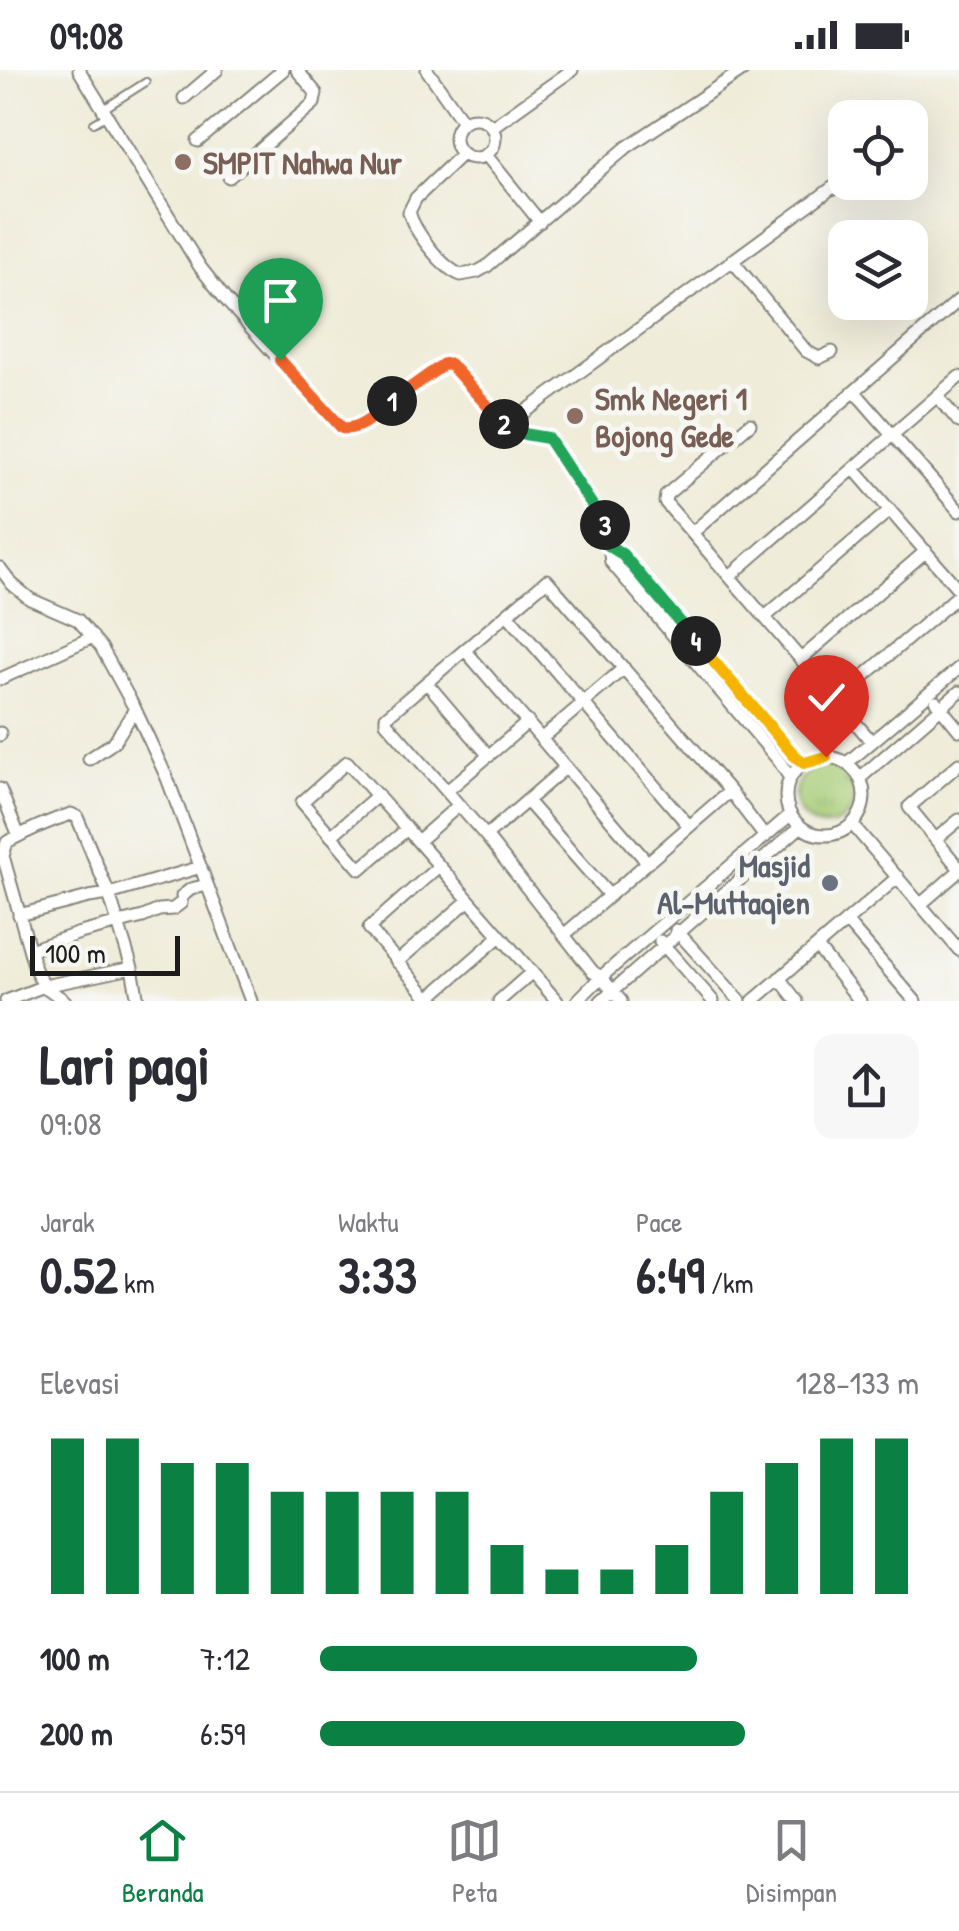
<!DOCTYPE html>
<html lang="id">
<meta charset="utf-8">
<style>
body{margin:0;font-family:"Patrick Hand",sans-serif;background:#f7f7f7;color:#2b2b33;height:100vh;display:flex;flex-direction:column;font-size:38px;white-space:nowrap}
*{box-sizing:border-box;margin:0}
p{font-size:32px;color:#7c7c81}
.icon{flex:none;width:55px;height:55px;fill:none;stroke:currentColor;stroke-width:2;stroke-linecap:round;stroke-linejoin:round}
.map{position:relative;height:931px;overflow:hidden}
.panel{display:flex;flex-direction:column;background:#fff;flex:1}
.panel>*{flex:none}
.fabs{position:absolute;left:828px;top:30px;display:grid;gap:20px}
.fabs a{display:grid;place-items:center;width:100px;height:100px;border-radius:20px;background:#fff;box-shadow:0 10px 40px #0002;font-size:50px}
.scale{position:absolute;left:30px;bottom:25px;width:150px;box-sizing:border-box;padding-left:10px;border:5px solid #1c1c1c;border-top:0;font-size:28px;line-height:35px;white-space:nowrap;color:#1c1c1c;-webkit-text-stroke:8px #f6f6f2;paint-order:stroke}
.pin{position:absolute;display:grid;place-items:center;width:85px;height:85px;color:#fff;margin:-102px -42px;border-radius:50% 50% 50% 0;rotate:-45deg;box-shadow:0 0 10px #0007}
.pin .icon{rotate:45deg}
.km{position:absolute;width:50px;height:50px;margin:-25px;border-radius:50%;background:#222;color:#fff;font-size:28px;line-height:50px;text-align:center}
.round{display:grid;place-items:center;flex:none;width:105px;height:105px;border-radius:20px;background:#f7f7f7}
.head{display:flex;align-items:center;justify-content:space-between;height:170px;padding:0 40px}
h1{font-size:55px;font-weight:800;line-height:75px}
.figures{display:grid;grid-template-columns:repeat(3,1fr);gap:15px;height:170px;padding:10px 40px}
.figures div{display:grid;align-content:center}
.figures b{font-size:50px;font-weight:800}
.figures small{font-size:28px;font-weight:400}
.figures p{font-size:28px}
.chart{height:280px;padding:20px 40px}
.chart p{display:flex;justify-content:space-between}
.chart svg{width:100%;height:180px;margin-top:10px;stroke:#0b8043;stroke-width:6}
ul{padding:0 40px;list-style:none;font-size:32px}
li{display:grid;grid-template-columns:160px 120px 1fr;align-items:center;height:75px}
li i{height:25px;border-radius:12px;background:#0b8043}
.status{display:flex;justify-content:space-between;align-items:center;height:70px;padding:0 50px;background:#fff;direction:ltr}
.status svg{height:28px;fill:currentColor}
.tab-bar{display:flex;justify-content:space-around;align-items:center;height:140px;border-top:2px solid #e1e1e2;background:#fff;font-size:28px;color:#7c7c81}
.tab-bar a{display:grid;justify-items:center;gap:5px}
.tab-bar .on{color:#0b8043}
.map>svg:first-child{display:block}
.park{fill:url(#park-tufts);stroke:#627449;stroke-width:2.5}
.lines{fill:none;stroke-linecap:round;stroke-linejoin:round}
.service-casing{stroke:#86847a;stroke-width:10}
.minor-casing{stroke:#86847a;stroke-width:15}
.service{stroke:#fff;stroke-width:6}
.minor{stroke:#fff;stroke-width:11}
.split-1-casing{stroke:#fff;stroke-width:20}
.split-2-casing{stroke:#fff;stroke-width:20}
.split-3-casing{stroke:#fff;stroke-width:20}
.split-4-casing{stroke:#fff;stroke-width:20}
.split-5-casing{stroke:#fff;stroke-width:20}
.split-6-casing{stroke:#fff;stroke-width:20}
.split-1{stroke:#f0652b;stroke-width:12}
.split-2{stroke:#f0652b;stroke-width:12}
.split-3{stroke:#22a559;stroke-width:12}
.split-4{stroke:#22a559;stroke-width:12}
.split-5{stroke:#f5b400;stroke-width:12}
.split-6{stroke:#f5b400;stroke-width:12}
.education-dot{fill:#8d6e63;stroke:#f6f6f2;stroke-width:4}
.worship-dot{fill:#6b7280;stroke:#f6f6f2;stroke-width:4}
.labels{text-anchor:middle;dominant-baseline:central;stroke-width:10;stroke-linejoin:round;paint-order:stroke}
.education-label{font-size:32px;font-weight:bold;fill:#785e54;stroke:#f6f6f2;text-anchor:start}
.worship-label{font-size:32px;font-weight:bold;fill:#5b616d;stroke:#f6f6f2;text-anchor:end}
</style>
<div class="status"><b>09:08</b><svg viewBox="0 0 49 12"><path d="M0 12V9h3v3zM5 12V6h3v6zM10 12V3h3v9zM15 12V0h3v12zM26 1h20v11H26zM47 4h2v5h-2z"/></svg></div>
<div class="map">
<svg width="959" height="931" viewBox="0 0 959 931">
<defs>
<pattern id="park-tufts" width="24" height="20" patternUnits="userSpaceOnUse" patternTransform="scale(2.5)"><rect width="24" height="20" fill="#a7cc76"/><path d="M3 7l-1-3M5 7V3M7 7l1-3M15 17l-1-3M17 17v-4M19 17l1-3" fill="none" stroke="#8faf66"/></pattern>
</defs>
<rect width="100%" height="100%" fill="#f6f6f2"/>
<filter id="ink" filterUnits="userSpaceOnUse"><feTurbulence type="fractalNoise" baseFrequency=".01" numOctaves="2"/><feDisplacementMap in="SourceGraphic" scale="20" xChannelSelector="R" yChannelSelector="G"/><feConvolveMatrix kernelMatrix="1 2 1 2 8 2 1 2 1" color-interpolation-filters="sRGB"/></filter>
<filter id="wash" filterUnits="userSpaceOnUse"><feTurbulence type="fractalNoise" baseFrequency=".0048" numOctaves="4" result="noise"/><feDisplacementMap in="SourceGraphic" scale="40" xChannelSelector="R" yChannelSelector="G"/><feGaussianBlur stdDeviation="2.25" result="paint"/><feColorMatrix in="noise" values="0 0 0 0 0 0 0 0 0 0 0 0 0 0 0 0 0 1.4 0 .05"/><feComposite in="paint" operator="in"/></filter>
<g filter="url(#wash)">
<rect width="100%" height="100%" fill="#efecd9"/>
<path class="park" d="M795 726a30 30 0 1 1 60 0a30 30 0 1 1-60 0Z"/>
</g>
<g filter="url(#ink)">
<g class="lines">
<g class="service-casing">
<path id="service" d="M105,38L146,12
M94,53L106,46"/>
</g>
<g class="minor-casing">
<path id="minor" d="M79,0L200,197L226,230L341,358L350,359L360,355L444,293L450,294L455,298L506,356L524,364L548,368L601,447L607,462L611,492L779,691L790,708
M427,0L463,51
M184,28L217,0
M455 68a20 20 0 1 1 40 0a20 20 0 1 1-40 0Z
M492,57L572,0
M198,71L283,0
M462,84L416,128L409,142C414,161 442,198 461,205L477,202L486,197L627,77L743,0
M486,85L540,152
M229,107L314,33L316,23L297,0
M732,190L806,281L819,288L832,282
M855,322L959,441
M937,326L959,352
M506,356L832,118L844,119
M854,399L959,520
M692,463L665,432L666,425L750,354
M608,475L622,484L790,682L804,693
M0,498L12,514L30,529L78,550L101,577L135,639L167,708L251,931
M730,506L959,307
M507,544L689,756
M765,547L890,440
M465,580L647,792
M801,589L926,481
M0,609L93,567
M427,613L489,686
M836,630L959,525
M936,632L959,660
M0,663V665
M541,669L624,598
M872,672L692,463L959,230
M786 726a39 39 0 1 1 78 0a39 39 0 1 1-78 0Z
M89,689L114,672L135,639
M847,693L959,598
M959,694L909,737L959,798
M860,708L959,622
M0,719L19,766
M447,721L528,652
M527,731L609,825
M852,754L959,880
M407,759L347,692L302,732L360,799L407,759L557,931
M331,766L378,725
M486,766L566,697
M936,769L959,750
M418,771L459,735
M182,826L191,819L207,815
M921,834L959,801
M19,845L89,827L109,824L201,797
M846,851L915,931
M676,860L740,931
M564,865L730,721
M660,871L713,931
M817,877L860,931
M30,880L80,863L143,847L159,840L173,839L181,833
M397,892L469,830
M779,908L797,931
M429,928L500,866
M6,931L44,916L132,898L138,931
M65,931L44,916L35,899L3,786L7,772C27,761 49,751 71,744L77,747L109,824L132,898
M431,931L369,858L439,796
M499,931L532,902
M577,931L601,907L790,745
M601,931L800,757
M621,931L601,907L593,902L486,766L386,652V647L547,510L730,721L765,767
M753,931L898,807"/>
</g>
<use href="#service" class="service"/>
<use href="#minor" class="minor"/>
</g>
</g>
<g class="lines" filter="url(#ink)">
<g class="split-1-casing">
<path id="split-1" d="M280,290L342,358C361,361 378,342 392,331"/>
</g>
<g class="split-2-casing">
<path id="split-2" d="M392,331L444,294H450L504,354"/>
</g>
<g class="split-3-casing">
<path id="split-3" d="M504,354L524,364L548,368L605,455"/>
</g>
<g class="split-4-casing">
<path id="split-4" d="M605,455L608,475L622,484L696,571"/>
</g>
<g class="split-5-casing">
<path id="split-5" d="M696,571L794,685"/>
</g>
<g class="split-6-casing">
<path id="split-6" d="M794,685L804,693L826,687"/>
</g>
<use href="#split-1" class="split-1"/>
<use href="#split-2" class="split-2"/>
<use href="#split-3" class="split-3"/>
<use href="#split-4" class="split-4"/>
<use href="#split-5" class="split-5"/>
<use href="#split-6" class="split-6"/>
</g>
<g class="education-dot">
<circle cx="183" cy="92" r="10"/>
<circle cx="575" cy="346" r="10"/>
</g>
<circle class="worship-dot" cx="830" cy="813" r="10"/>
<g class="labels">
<g class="education-label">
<text x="203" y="92">SMPIT Nahwa Nur</text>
<text x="595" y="328">Smk Negeri 1<tspan x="595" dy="37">Bojong Gede</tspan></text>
</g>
<g class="worship-label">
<text x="810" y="795">Masjid<tspan x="810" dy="37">Al-Muttaqien</tspan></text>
</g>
</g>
</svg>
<div class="fabs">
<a><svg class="icon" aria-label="locate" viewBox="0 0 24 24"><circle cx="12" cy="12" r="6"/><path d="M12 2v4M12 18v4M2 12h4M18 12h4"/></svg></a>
<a><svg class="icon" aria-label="layers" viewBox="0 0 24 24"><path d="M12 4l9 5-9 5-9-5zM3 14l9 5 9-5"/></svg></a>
</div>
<div class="scale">100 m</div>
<div class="pin" style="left:280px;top:290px;background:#1e9e55"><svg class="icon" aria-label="arrive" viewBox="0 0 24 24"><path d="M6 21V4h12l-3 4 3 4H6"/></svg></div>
<div class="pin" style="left:826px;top:687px;background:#d93025"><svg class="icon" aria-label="check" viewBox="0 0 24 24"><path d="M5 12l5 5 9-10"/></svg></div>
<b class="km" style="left:392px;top:331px">1</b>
<b class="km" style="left:504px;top:354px">2</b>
<b class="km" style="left:605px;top:455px">3</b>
<b class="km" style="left:696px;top:571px">4</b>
</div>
<section class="panel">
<div class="head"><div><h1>Lari pagi</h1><p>09:08</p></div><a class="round"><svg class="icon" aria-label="share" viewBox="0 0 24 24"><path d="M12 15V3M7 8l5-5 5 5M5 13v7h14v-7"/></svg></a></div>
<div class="figures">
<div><p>Jarak</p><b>0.52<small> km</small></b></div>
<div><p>Waktu</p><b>3:33</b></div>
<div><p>Pace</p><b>6:49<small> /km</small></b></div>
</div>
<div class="chart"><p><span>Elevasi</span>128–133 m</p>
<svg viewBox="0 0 160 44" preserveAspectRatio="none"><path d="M5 44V6M15 44V6M25 44V12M35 44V12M45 44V19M55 44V19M65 44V19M75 44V19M85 44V32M95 44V38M105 44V38M115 44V32M125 44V19M135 44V12M145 44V6M155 44V6"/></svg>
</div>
<ul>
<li><b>100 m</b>7:12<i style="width:63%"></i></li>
<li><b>200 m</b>6:59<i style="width:71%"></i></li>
</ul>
</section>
<nav class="tab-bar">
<a class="on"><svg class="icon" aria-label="home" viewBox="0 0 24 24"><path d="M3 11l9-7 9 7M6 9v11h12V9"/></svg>Beranda</a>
<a><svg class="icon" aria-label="map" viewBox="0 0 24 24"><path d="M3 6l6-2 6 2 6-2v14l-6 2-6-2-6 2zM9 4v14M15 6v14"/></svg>Peta</a>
<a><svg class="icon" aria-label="saved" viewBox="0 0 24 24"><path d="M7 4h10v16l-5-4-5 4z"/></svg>Disimpan</a>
</nav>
